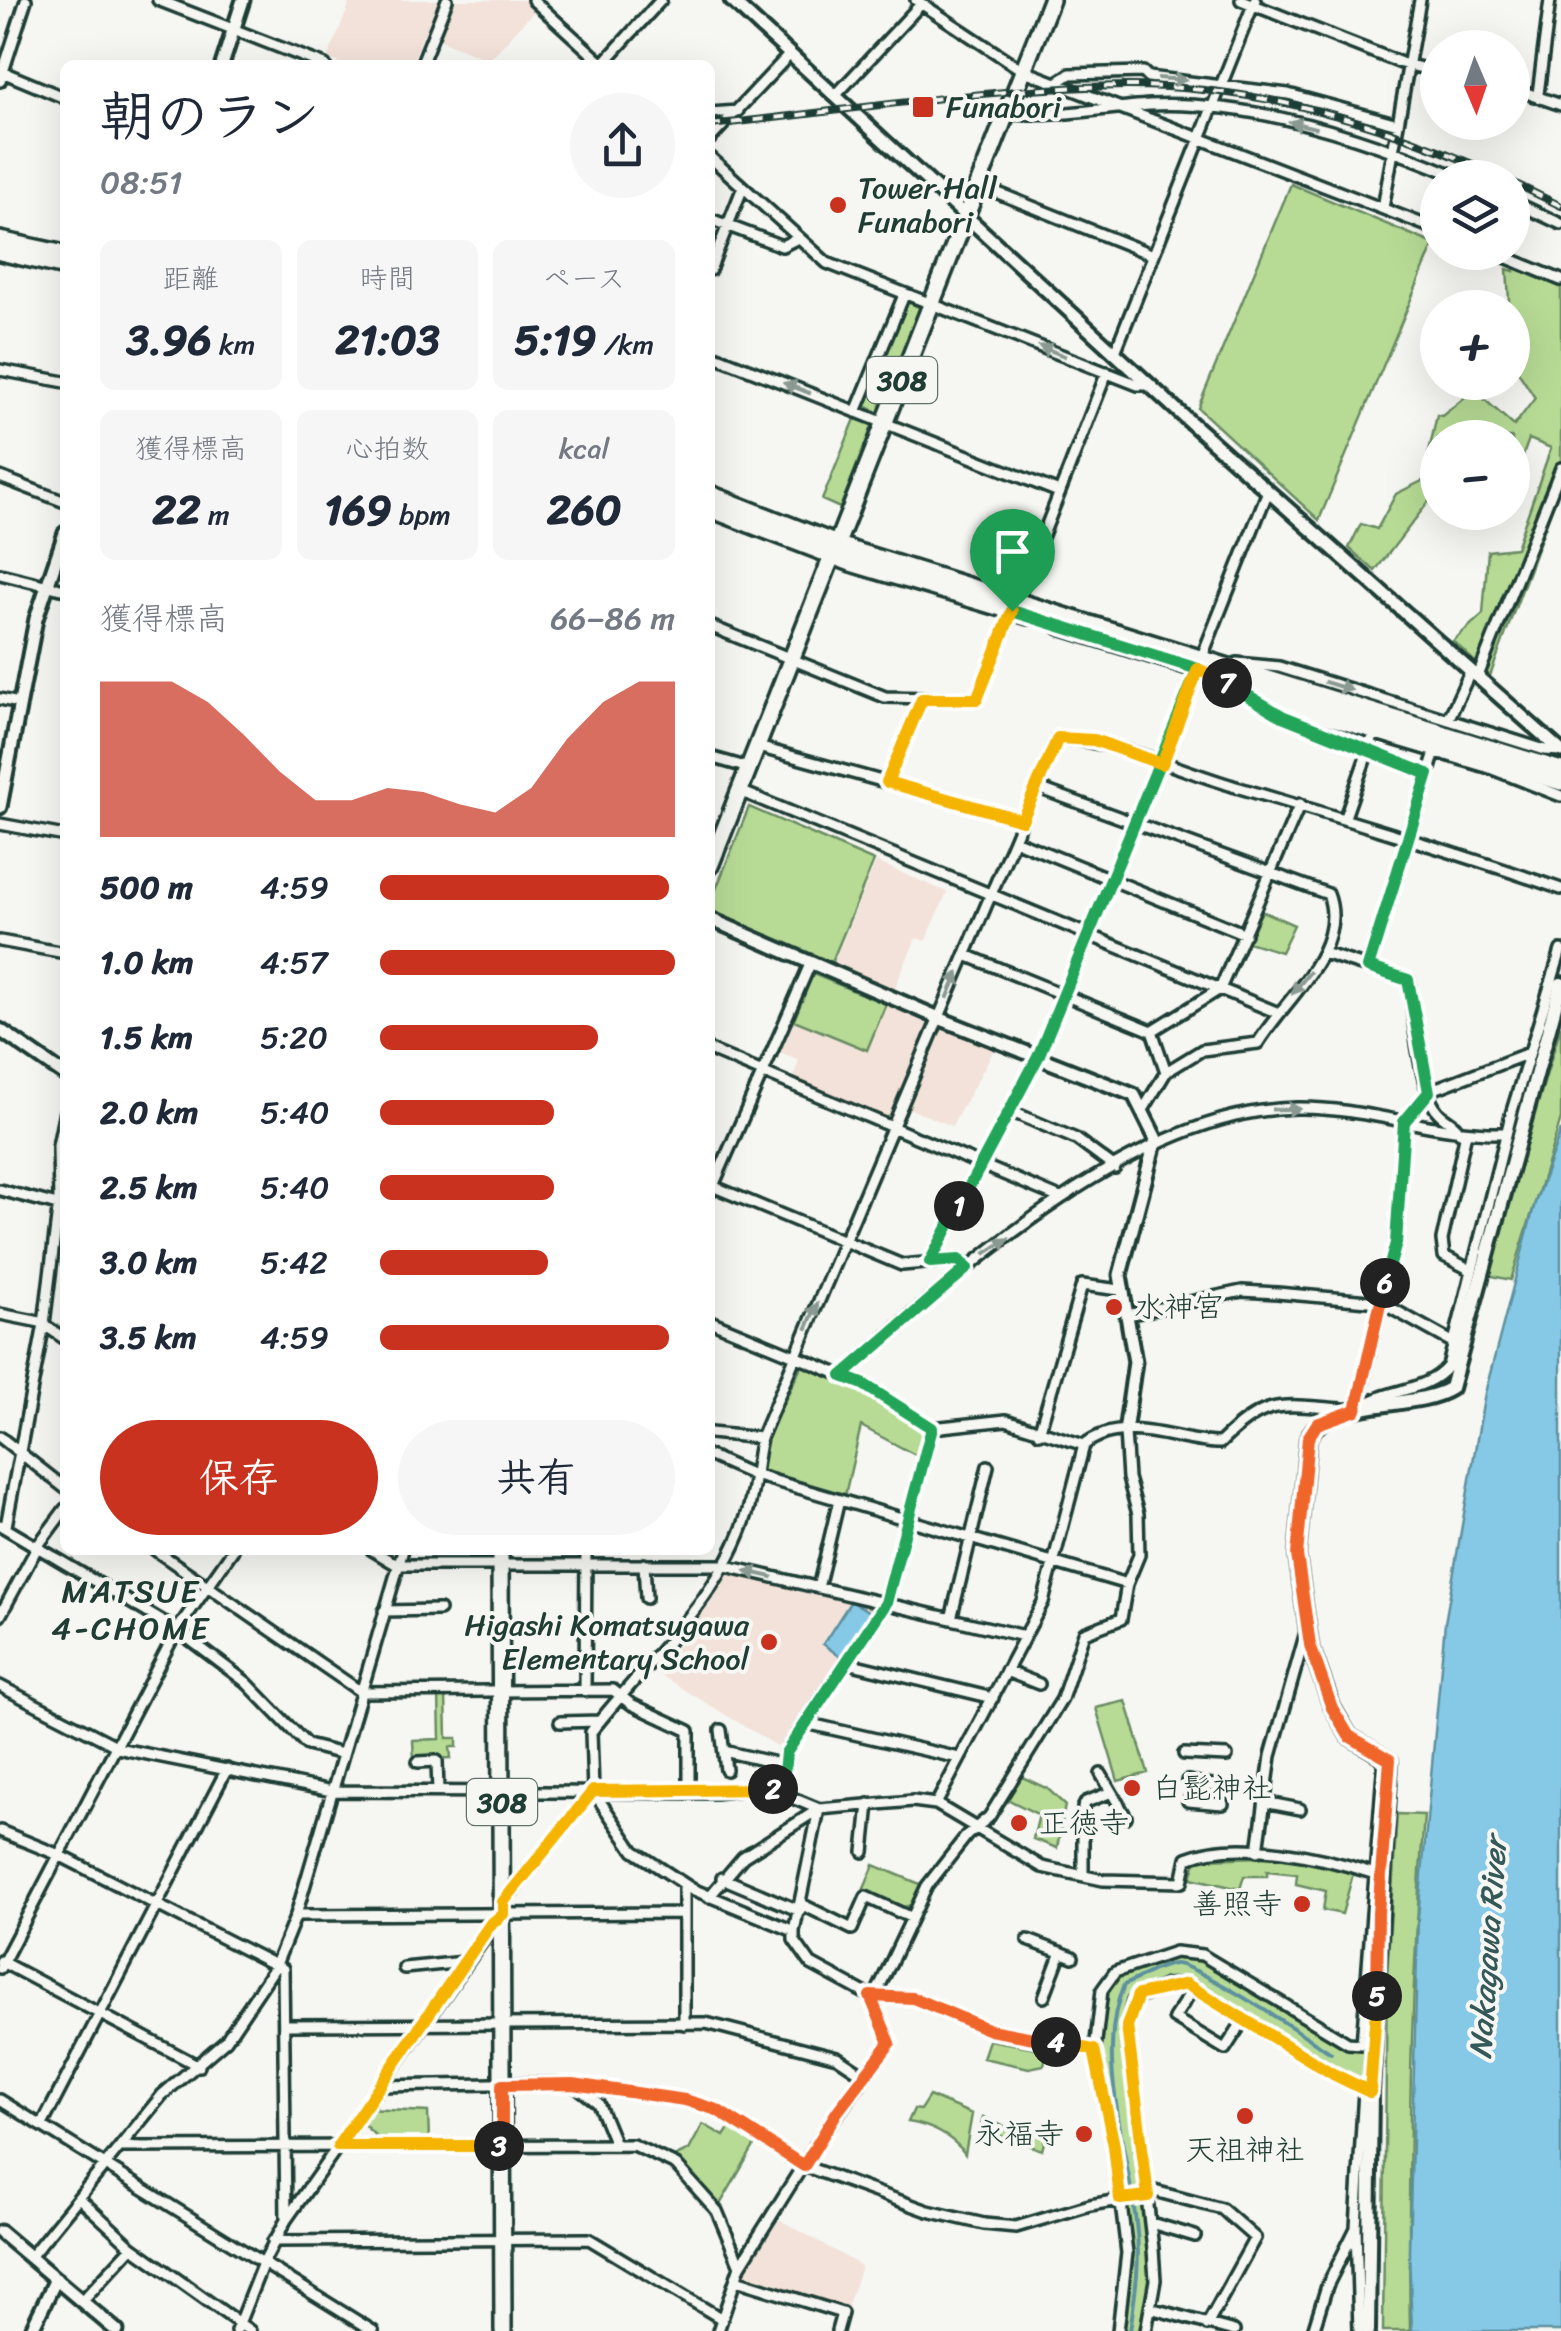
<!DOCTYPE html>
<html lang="ja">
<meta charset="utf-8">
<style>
body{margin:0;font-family:Sriracha,"Klee One",sans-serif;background:#f6f6f7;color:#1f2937;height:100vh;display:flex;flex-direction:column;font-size:38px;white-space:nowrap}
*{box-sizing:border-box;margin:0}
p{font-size:32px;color:#747a83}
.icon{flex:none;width:55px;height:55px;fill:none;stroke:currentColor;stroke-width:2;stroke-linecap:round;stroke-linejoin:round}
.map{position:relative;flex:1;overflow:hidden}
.details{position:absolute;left:60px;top:60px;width:655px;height:1495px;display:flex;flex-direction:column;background:#fff;border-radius:15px;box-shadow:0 10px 40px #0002}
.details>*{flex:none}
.needle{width:65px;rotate:178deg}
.tools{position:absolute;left:1420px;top:30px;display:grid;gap:20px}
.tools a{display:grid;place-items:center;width:110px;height:110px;border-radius:50%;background:#fff;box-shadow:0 10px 40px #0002;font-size:50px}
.pin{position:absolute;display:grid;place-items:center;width:85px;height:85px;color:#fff;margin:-102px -42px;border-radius:50% 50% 50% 0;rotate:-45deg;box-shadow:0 0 10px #0007}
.pin .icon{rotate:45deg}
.km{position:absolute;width:50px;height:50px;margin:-25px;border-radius:50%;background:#222;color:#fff;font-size:28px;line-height:50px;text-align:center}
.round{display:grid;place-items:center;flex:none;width:105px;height:105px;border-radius:52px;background:#f6f6f7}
.summary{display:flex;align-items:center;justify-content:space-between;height:170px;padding:0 40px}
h1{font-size:55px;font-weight:700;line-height:75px}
.figures{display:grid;grid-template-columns:repeat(3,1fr);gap:15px;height:170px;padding:10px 40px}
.figures div{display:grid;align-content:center;border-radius:15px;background:#f6f6f7;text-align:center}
.figures b{font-size:42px;font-weight:700}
.figures small{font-size:28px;font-weight:400}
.figures p{font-size:28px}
.chart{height:280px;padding:20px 40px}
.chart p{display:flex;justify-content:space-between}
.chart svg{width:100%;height:180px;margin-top:10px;fill:#c8321e;opacity:.7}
.button{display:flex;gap:20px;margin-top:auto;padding:20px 40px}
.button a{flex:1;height:115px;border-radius:60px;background:#c8321e;color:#fff;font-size:40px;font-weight:700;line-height:115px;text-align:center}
.button a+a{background:#f6f6f7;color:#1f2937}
ul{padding:0 40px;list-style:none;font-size:32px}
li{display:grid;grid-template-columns:160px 120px 1fr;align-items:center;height:75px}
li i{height:25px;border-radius:12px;background:#c8321e}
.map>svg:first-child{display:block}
.built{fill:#f3e2d9}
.green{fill:#b7db95;stroke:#6b8c64;stroke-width:2.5}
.water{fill:#86c9e7;stroke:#5d919f;stroke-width:2.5}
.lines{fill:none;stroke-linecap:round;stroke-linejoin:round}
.stream{stroke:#5d919f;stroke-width:4}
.minor-casing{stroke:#1f3d34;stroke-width:16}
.tertiary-casing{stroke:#1f3d34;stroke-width:19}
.secondary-casing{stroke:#1f3d34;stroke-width:20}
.primary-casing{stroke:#1f3d34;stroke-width:22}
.minor{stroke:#f6f6f2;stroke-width:9}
.tertiary{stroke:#f6f6f2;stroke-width:11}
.secondary{stroke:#f6f6f2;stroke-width:12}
.primary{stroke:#f6f6f2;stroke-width:15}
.rail-casing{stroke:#1f3d34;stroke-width:8}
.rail{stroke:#f6f6f2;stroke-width:4;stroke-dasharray:11;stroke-linecap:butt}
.oneway{fill:#8a9a93}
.split-1-casing{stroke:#fff;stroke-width:20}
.split-2-casing{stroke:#fff;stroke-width:20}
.split-3-casing{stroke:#fff;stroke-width:20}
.split-4-casing{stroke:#fff;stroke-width:20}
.split-5-casing{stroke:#fff;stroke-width:20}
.split-6-casing{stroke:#fff;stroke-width:20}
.split-7-casing{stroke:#fff;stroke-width:20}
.split-8-casing{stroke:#fff;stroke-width:20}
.split-1{stroke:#22a559;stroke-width:12}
.split-2{stroke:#22a559;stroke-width:12}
.split-3{stroke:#f5b400;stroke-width:12}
.split-4{stroke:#f0652b;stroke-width:12}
.split-5{stroke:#f5b400;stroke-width:12}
.split-6{stroke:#f0652b;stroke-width:12}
.split-7{stroke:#22a559;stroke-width:12}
.split-8{stroke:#f5b400;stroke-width:12}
.poi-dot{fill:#c8321e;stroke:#f6f6f2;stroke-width:4}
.labels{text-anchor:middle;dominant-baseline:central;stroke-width:8;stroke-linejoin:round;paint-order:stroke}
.shield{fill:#f6f6f2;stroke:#60746d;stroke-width:2.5}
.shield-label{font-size:28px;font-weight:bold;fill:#1f3d34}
.poi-label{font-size:30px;fill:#1f3d34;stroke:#f6f6f2;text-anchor:start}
.neighbourhood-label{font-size:32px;letter-spacing:2.5px;fill:#1f3d34;stroke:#f6f6f2}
.water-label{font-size:32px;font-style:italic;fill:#345958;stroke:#f6f6f2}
</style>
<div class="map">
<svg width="1561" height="2331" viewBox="0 0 1561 2331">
<rect width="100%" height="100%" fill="#f6f6f2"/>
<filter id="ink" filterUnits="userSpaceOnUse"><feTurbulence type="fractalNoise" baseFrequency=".01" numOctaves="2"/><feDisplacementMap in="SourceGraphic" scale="20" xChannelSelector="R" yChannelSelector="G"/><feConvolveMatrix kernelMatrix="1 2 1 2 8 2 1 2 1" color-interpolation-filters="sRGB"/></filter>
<g filter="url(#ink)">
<path class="built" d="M341,0H524L535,10L489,60L424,33L411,65H345L328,58L349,5Z
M876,862L947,892L926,941L916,938L893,992L832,966Z
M813,972L995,1048L952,1126L898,1104L891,1117L884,1119L792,1080L799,1060L778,1051Z
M727,1571L873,1605L878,1611L782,1749L657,1673L710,1604Z
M777,2218L861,2266L846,2311L740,2278Z"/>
<path class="green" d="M1291,184L1434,244L1319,520L1198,408Z
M1514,261L1561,280V484L1490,676L1453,641L1483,614L1488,551L1516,548L1551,448L1529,439L1513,482L1512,438H1438L1437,491L1375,571L1349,548L1361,524L1377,529L1396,494L1428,478L1426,465L1437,415L1442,416L1474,390L1514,426L1535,398L1513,364L1507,269L1514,271Z
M901,299L921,308L879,413L864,405Z
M855,419L873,424L840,508L822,500Z
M749,807L874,861L830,966L712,915L710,904Z
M1262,911L1294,925L1281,952L1248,942Z
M813,974L886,1004L867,1050L794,1020Z
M1561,1025V1119L1511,1280L1488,1275Z
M802,1365L871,1395L922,1428L925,1432L919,1457L861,1426L845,1495L760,1470L765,1442Z
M439,1694L446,1695L447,1738H457V1747H450L451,1758L414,1759L413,1740L440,1739Z
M1126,1701L1148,1773L1118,1781L1096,1708Z
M1020,1776L1048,1789L1065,1805L1057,1848L1033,1839L1039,1815L1009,1800L1002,1806Z
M1397,1814L1424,1815C1411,1986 1407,2159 1410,2331H1383L1387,1974Z
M1262,1857L1307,1860L1353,1874L1342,1914L1323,1910L1326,1891L1296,1884L1297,1874L1267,1871V1876H1244L1240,1889L1191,1878L1196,1861L1204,1859Z
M874,1865L920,1884L911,1905L904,1907L863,1891Z
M1174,1954L1201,1958L1345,2045L1365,2050L1364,2085L1338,2074L1191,1982L1162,1983L1131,1997C1105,2030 1154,2222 1151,2278C1150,2295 1145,2314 1142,2331H1123L1131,2271L1098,2049L1105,1990L1117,1975Z
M989,2040L1047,2050L1044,2065L1029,2068L983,2058Z
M929,2096L972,2114L965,2154C953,2136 929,2125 908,2122L914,2109L920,2110Z
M367,2109L428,2112L429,2141H381L359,2120Z
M983,2117L1009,2129L1013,2120L1035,2127L1034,2132L1046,2135L1042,2150L980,2129Z
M703,2124L724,2136L732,2124L757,2141L718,2208L674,2157L689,2150Z"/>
<path class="water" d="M1561,1130V2331H1412L1409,2252L1418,1918L1445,1623L1485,1393L1535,1203Z
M851,1601L873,1614L842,1658L823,1644Z"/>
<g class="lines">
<path class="stream" d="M1130,2331C1135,2294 1141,2260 1136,2223C1128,2150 1094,2054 1124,1985C1138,1979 1159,1965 1175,1964C1195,1963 1307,2037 1331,2053"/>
<g class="minor-casing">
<path id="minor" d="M158,0L325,65
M533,0L604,65
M916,0L1022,70L1438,230
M1241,0L1401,63L1438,72
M421,65L447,0
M602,65L661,0
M0,71L65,98
M0,81L26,0
M1058,82L1070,74L1143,72L1148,77L1288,94L1398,124
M1512,88L1561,105
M1538,94L1550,0
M835,96L921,4
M710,113L738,111
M1013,114C1058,117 1105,108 1150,105C1251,100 1369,139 1461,178
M710,139L790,54
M710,157L827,263L1138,385H1150
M978,185L1153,255
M1512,201L1561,224
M1383,208L1420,0
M710,219L782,246L798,238
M1493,252L1561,280
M710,270L743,187
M1115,352L1255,0
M710,354L1059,492
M0,370L65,382
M856,412L904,295
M0,477L65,502
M0,574L65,590
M1017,601L1107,372
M710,626L885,697L977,699L1013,611
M1201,659L1268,491
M1237,663L1279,667L1545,750L1561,751
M1478,676L1561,468
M1228,684L1251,697L1490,768L1561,796
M0,699L19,703
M1260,703L1282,716L1428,774
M1448,720L1471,670
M758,747L1023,820
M710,757L749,768
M887,782L923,699
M1036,787L1328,894C1349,949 1283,1001 1258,1043L1202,1050L1166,1072L1143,1110
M740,791L1276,1012
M1345,817L1374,734
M0,824L65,836
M1014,840L1245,934
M0,941L65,953
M1323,953L1409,980C1413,1010 1419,1091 1438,1112C1446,1121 1455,1122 1460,1133
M966,955L1152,1031L1220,989L1300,804
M1368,967L1435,752
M1152,1031L1166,1072
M710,1050L1060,1198
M1010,1111L1076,1139L1115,1168
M1466,1133L1442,1240L1444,1256L1469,1269
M710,1185L902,1265L959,1260L967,1268
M0,1190L65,1207
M710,1193L811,962
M930,1262L1038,1057L1198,669
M0,1314L40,1322L65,1339
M1127,1315L1242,1291L1277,1293L1380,1302L1454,1343
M710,1321L863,1384L932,1428L1006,1420L1084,1445C1124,1413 1177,1443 1220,1443C1266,1397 1281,1405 1343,1409
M842,1376C957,1274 1136,1110 1297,1108C1368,1107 1435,1135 1506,1133
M1362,1406C1390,1388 1427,1392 1448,1366L1512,1111L1561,950
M1357,1410L1395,1243L1404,1122L1429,1091L1529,1053
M710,1433L761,1438
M1039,1433L1082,1285L1120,1290
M0,1437L65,1488
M710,1456L751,1474L1127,1584
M0,1525L177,1630L246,1682L307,1745L343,1754
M6,1526L44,1324L59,1202L58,1146L65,1111
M155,1550L361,1692L613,1690L631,1704L689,1731V1791
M372,1550L397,1565H722L1024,1636
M644,1564L646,1598
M818,1588L839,1500
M384,1611L439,1610
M0,1616L39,1544L65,1509
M951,1619L988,1466
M848,1663L993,1698
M1006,1671L1039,1684
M0,1686L122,1749L332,1791L715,1793L766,1787L819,1809L913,1801L936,1804L1042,1867L1103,1880L1182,1882L1187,1858C1237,1837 1323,1857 1372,1873
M585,1691L586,1550
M560,1722L600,1721
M806,1723L959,1758
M721,1730L726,1770
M724,1751L784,1765
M1184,1754L1227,1756
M418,1762L437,1761L438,1791
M1101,1774L1126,1817
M1187,1781L1218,1786
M593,1791L634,1851L692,1889L794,1931V1940L811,1964L870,1996L913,1998L989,2029L1095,2050
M782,1791L785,1753L886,1603L932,1428
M1188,1801L1223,1804
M1264,1802L1300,1809
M936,1804L1043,1602L1084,1445
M0,1831L59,1855L283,1969L286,2220
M1258,1851L1271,1756L1306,1632
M864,1852L869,1804
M1083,1875V1808L1086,1802L1109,1793
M722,1878L800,1911
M684,1885V2024
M709,1897L743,1857L819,1809
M503,1903L593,1791L591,1732C645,1662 720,1601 747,1514C755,1489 755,1463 761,1438L1057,738C1118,741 1176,769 1233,786C1344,819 1452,851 1561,889
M801,1904L852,1929L866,1897L912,1918
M296,1915L684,1913
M794,1931L819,1809
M1028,1940L1073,1957
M0,1961L199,2066
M0,1968L177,1630L233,1550
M404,1968L464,1962
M1194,1987L1174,2018L1225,2049L1245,2018
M875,1996L927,1886L967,1835L989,1817L1062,1699L1084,1633L1121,1619L1127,1584L1139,1555L1138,1514L1128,1478L1125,1432
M1044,1997L1061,1952
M284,2025L706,2023L837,2057L864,2075
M378,2086L555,2083L685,2100L717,2110L801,2165L928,2211L984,2224L1016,2227L1090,2205L1148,2195
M576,2086L598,2103L615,2144
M0,2100L373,2331
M42,2125L227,1769
M123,2147L633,2145L676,2165L717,2211L740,2266
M1147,2189L1222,2209L1255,2238L1207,2325
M79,2198L132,2247L250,2331
M1151,2223L1195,2236
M273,2241L589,2239L722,2319
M30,2257L162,2095L226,2040L275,1967L296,1915L403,1550
M736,2280L842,2313L837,2331
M82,2301L132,2247
M1150,2308L1234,2331
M236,2331L263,2263L286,2220L501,1915
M718,2331L740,2266L820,2138L890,2043L870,1996
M1118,2331L1127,2253L1114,2146L1095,2050L1102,1990L1115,1972L1175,1952L1202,1955L1348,2043L1362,2044L1384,1759
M1146,2331L1155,2280L1153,2249L1127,2026L1133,2001L1166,1985L1186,1984L1333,2074L1371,2092
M1313,2331L1327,2286L1356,2228
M1359,2331L1356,2227L1364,2090"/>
</g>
<g class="tertiary-casing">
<path id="tertiary" d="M731,0L1180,413L1561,751
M222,65L243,0
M0,807L36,619L65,533
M710,919L946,1021L1134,1095L1156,1139L1120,1275L1135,1362L1125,1432
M0,1030L65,1075
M0,2232L117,2331
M31,2331L56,2279"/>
</g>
<g class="secondary-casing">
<path id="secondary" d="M1368,2331L1371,2092L1390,1761L1349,1736L1332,1707L1310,1645L1297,1555L1308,1438C1328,1396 1415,1411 1451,1388L1561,984"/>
</g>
<g class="primary-casing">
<path id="primary" d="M0,240L65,254
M0,252L65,267
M710,494L855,551L1561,770
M710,509L851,563L1028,616
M1060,626L1561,782
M710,866L1051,0
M500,1550L503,2331"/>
</g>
<use href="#minor" class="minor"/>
<use href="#tertiary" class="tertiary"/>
<use href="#secondary" class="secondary"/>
<use href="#primary" class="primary"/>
<g class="rail-casing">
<path id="rail" d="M710,125C848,111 989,87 1128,86C1258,86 1386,123 1503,178
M1512,182L1561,206"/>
</g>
<use href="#rail" class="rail"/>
</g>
<defs><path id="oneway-solid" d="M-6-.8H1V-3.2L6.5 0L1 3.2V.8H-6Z" transform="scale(2.5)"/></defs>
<g class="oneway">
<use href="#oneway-solid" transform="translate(1172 79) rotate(4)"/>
<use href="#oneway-solid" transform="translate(1303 125) rotate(-167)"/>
<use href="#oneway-solid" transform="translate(1052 351) rotate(-158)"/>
<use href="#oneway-solid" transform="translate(797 388) rotate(-158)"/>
<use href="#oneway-solid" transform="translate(1338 686) rotate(17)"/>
<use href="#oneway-solid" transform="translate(1301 983) rotate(129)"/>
<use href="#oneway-solid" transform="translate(953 985) rotate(-67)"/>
<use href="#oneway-solid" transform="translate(1286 1109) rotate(-2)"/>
<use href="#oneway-solid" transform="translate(997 1246) rotate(-33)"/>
<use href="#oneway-solid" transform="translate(812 1316) rotate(-67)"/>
<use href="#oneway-solid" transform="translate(759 1574) rotate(-167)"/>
</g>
</g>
<g class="lines" filter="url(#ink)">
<g class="split-1-casing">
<path id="split-1" d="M959,1206L1038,1057L1198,669L1012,611"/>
</g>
<g class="split-2-casing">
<path id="split-2" d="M773,1789L782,1791L786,1753L886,1603L932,1428L863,1384L842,1376L967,1268L959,1260L930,1262L959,1206"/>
</g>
<g class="split-3-casing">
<path id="split-3" d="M499,2146H338L490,1925L503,1914V1902L593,1791L773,1789"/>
</g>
<g class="split-4-casing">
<path id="split-4" d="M499,2146H502V2085L573,2084L685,2100L717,2110L804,2166L837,2112L890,2043L870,1996L913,1998L990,2030L1056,2042"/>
</g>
<g class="split-5-casing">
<path id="split-5" d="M1056,2042L1094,2050L1114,2146L1120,2199L1148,2196L1127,2026L1138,1995L1186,1984L1333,2074L1370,2092L1377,1996"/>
</g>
<g class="split-6-casing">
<path id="split-6" d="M1377,1996L1378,1913L1390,1760L1349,1736L1332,1708L1310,1645L1297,1555L1308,1438L1317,1424L1356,1410L1385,1283"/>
</g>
<g class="split-7-casing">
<path id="split-7" d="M1227,683L1282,716L1428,774L1368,967L1408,980L1429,1092L1404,1122L1396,1243L1385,1283"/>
</g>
<g class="split-8-casing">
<path id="split-8" d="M1012,611L977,699H922L887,782L1022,820L1058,738L1094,740L1162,764L1198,669L1227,683"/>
</g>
<use href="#split-1" class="split-1"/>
<use href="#split-2" class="split-2"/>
<use href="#split-3" class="split-3"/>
<use href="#split-4" class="split-4"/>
<use href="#split-5" class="split-5"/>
<use href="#split-6" class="split-6"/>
<use href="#split-7" class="split-7"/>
<use href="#split-8" class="split-8"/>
</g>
<g class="poi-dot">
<rect x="911" y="95" width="24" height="24" rx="5"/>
<circle cx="838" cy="205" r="10"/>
<circle cx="1114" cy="1307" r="10"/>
<circle cx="769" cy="1642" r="10"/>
<circle cx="1132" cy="1788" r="10"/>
<circle cx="1019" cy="1823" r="10"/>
<circle cx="1302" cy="1904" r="10"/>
<circle cx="1245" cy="2116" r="10"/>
<circle cx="1084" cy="2134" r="10"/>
</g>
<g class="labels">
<g class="shield">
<rect x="867" y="357" width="70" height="46" rx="8"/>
<rect x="467" y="1779" width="70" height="46" rx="8"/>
</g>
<g class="shield-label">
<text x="902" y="380">308</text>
<text x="502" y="1802">308</text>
</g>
<g class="poi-label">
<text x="946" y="107">Funabori</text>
<text x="858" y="188">Tower Hall<tspan x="858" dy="34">Funabori</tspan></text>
<text x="1134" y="1307">水神宮</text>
<text x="749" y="1625" text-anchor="end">Higashi Komatsugawa<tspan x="749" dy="34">Elementary School</tspan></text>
<text x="1152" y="1788">白髭神社</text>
<text x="1039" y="1823">正徳寺</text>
<text x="1282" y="1904" text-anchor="end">善照寺</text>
<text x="1064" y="2134" text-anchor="end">永福寺</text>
<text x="1245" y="2150" text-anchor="middle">天祖神社</text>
</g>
<g class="neighbourhood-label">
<text x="131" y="1591">MATSUE<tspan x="131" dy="37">4-CHOME</tspan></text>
</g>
<g class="water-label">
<text transform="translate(1488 1948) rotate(-86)">Nakagawa River</text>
</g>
</g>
</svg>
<div class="tools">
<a><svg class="needle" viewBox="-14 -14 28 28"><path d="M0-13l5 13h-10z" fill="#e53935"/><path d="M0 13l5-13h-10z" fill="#747a83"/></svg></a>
<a><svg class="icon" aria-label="layers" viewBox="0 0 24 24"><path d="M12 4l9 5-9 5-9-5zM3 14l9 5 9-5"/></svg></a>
<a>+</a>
<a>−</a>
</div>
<div class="pin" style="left:1012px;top:611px;background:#1e9e55"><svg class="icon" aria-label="arrive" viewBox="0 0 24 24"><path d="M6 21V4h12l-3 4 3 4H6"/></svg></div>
<b class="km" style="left:959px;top:1206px">1</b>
<b class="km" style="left:773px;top:1789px">2</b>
<b class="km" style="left:499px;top:2146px">3</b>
<b class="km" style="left:1056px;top:2042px">4</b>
<b class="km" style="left:1377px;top:1996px">5</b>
<b class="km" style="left:1385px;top:1283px">6</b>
<b class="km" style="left:1227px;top:683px">7</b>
<section class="details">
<div class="summary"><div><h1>朝のラン</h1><p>08:51</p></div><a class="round"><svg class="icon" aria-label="share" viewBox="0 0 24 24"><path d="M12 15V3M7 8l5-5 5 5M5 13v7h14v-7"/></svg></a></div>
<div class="figures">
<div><p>距離</p><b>3.96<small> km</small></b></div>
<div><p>時間</p><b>21:03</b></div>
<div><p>ペース</p><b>5:19<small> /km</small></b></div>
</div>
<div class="figures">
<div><p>獲得標高</p><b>22<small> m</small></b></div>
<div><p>心拍数</p><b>169<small> bpm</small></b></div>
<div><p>kcal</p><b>260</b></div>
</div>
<div class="chart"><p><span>獲得標高</span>66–86 m</p>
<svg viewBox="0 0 160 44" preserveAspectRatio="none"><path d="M0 44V6L10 6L20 6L30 11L40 19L50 28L60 35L70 35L80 32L90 33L100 36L110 38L120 32L130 20L140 11L150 6L160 6V44z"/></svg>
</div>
<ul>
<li><b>500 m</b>4:59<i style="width:98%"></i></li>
<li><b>1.0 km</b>4:57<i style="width:100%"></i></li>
<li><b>1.5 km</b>5:20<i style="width:74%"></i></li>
<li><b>2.0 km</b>5:40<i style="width:59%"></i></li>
<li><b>2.5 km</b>5:40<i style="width:59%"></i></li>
<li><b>3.0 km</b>5:42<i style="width:57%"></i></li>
<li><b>3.5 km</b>4:59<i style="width:98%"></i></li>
</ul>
<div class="button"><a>保存</a><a>共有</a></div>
</section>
</div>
